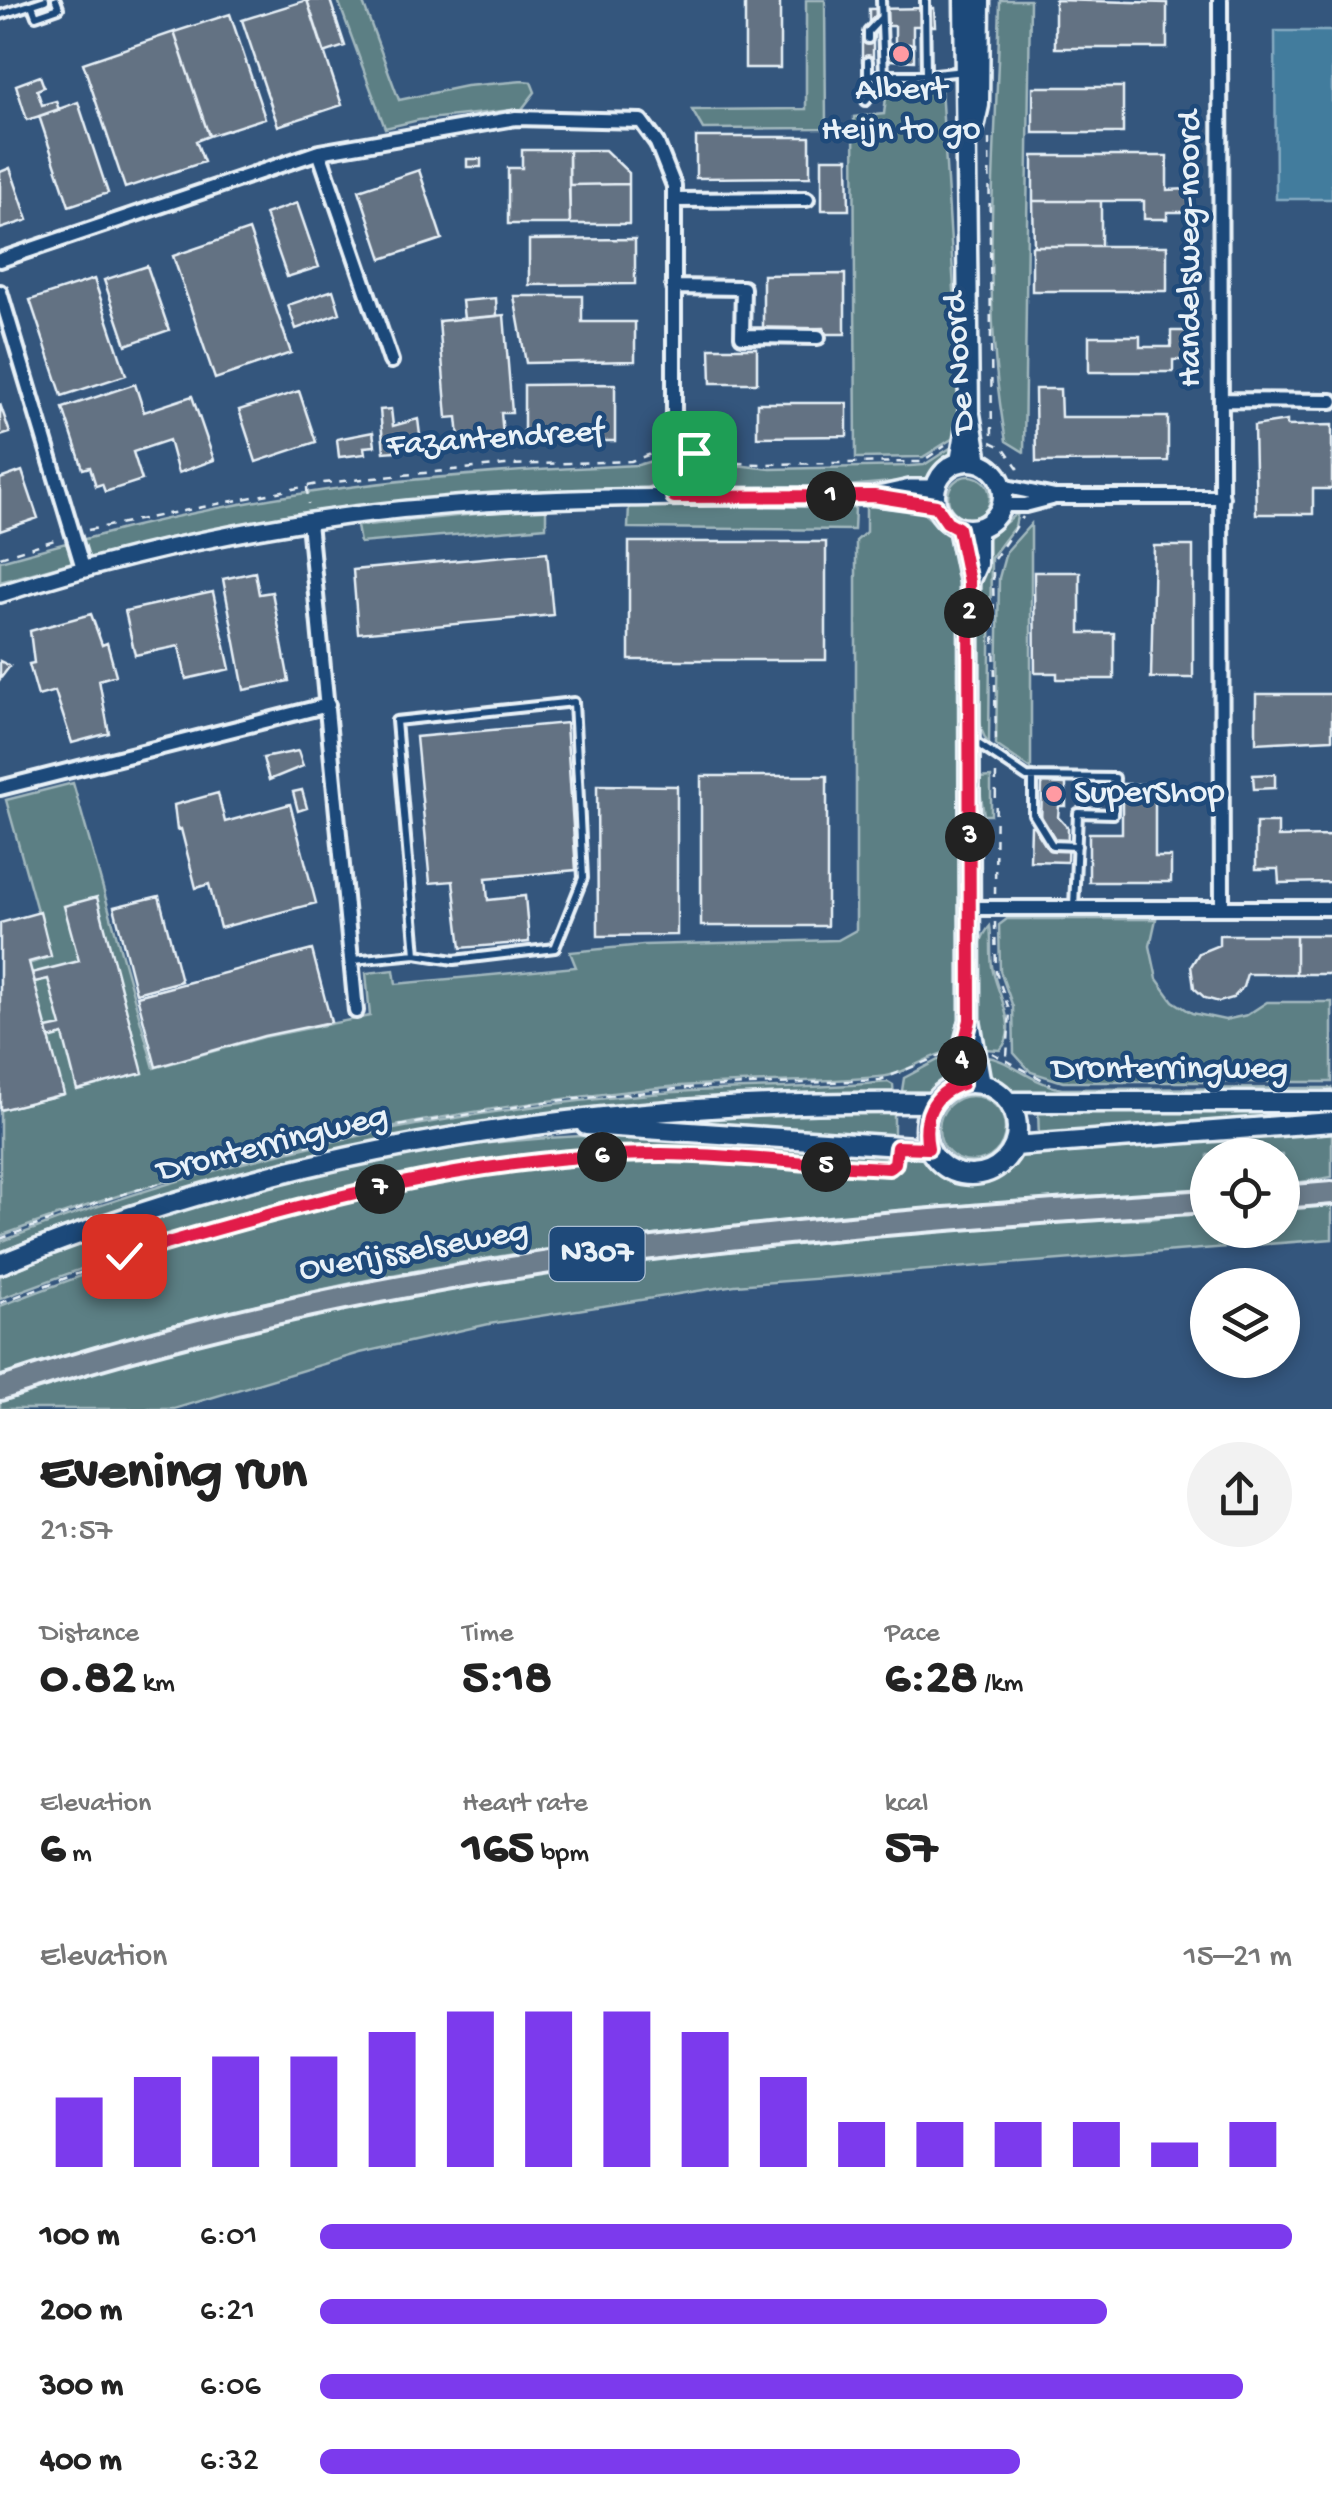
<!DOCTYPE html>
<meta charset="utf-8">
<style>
body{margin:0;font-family:"Gochi Hand",sans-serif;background:#f2f2f2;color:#222;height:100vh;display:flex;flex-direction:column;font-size:38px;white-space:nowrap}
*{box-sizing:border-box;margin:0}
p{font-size:32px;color:#767676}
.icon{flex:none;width:55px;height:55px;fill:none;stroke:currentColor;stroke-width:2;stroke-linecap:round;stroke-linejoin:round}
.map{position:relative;height:1409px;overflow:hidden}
.panel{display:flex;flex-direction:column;background:#fff;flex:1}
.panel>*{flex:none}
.buttons{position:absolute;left:1190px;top:1138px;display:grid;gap:20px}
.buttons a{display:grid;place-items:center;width:110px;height:110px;border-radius:50%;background:#fff;box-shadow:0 5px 15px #0003;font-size:50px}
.pin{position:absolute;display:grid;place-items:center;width:85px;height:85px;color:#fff;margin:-42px;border-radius:20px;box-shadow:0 5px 15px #0006}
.km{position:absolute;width:50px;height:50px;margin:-25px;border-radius:50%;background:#222;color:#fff;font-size:28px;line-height:50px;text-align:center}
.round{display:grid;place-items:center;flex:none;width:105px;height:105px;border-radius:52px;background:#f2f2f2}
.headline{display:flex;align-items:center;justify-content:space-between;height:170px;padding:0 40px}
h1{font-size:55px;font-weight:700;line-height:75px}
.figures{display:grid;grid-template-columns:repeat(3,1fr);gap:15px;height:170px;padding:10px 40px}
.figures div{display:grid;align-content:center}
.figures b{font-size:50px;font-weight:700}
.figures small{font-size:28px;font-weight:400}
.figures p{font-size:28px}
.chart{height:280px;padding:20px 40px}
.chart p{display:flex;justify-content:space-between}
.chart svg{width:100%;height:180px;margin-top:10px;stroke:#7c3aed;stroke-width:6}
ul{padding:0 40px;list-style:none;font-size:32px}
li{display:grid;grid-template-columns:160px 120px 1fr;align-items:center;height:75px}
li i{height:25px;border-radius:12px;background:#7c3aed}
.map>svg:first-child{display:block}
.green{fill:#5c7f84;stroke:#a2b8be;stroke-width:2.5}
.water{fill:#437b9d;stroke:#85aac1;stroke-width:2.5}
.building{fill:#647283;stroke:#e8f1f8;stroke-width:2.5}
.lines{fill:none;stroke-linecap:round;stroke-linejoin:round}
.service-casing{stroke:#e8f1f8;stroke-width:14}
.minor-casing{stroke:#e8f1f8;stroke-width:20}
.tertiary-casing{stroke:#e8f1f8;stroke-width:22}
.secondary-casing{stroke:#e8f1f8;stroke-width:25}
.trunk-casing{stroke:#e8f1f8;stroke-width:28}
.path{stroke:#e8f1f8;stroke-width:2.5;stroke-dasharray:8 8;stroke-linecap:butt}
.service{stroke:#1f4a7a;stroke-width:6}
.minor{stroke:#1f4a7a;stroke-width:12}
.tertiary{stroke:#1f4a7a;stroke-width:15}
.secondary{stroke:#1f4a7a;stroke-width:18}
.trunk{stroke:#6c7d8c;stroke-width:20}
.route-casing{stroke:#fff;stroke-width:20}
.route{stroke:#e11d48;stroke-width:12}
.poi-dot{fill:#ff9aa2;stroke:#1f4a7a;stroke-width:4}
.labels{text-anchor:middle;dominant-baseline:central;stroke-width:9;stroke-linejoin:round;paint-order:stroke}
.shield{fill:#1f4a7a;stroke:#acbfd2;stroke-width:2.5}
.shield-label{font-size:32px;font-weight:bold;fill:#e8f1f8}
.poi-label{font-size:35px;fill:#e8f1f8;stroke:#1f4a7a}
.street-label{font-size:35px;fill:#e8f1f8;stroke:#1f4a7a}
</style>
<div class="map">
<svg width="1332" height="1409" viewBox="0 0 1332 1409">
<rect width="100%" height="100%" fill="#34567d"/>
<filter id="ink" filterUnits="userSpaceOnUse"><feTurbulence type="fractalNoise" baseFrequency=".01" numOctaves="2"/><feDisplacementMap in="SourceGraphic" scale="20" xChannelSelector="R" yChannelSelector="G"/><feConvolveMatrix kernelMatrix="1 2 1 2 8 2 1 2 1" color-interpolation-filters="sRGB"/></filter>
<g filter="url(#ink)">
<path class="green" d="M338,0H362L399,100L466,86L523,81L531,82L535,92L522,109L419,120L385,128Z
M806,0H825L826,128L703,129L692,110L806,109Z
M1000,0H1030L1024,452L1006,441C979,296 997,146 1000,0Z
M941,88L961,397L955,437L923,457L856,458L854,117L884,114L887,89Z
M955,445L946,463L925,479L814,489H697L683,459L771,469L910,466L924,465Z
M665,457L658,482L645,489C455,493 273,514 88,558L81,540C272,488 442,473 638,465Z
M948 497a21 21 0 1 1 42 0a21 21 0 1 1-42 0Z
M729,505L855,508L854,530L628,528L629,506Z
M866,506L921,511L950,536L955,549L961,615L962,998L957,1050C928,1053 908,1075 879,1077C806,1084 732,1080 659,1088C428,1111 218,1156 0,1236V1110L62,1094L28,964L50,957L6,800L73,783L154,1068L264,1037L370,1016L366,973L394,970L396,984L576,967L570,952L643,945L838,940L856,930V541L866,532Z
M546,507V527L360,543L357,526Z
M1018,512L1015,526L991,558L989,744C966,721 981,579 984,541Z
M1031,524V769L996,745L999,578L1006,552Z
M66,543L73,562L0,582V561Z
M991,777V815H984L978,778Z
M1007,919H1156L1150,946L1157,979L1173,1001L1192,1013L1225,1020L1247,1015L1267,1002H1332V1082H1063L1031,1072L1014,1053L1013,1007L1000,971L999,925Z
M990,926C992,939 990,953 992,966C995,991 1021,1028 1000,1050L984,1049C983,1012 964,956 990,926Z
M985,1057C1006,1057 1033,1084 1062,1089L1332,1088V1097L1015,1095L990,1076Z
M956,1058C954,1090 929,1096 901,1097L904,1078L938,1060Z
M888,1082L893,1085L894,1098C781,1103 665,1102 552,1115C363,1135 177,1182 0,1252V1242C211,1159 436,1111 662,1093C737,1087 813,1090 888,1082Z
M939 1129a33 33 0 1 1 66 0a33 33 0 1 1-66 0Z
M894,1108V1141L623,1124L676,1113Z
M1038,1108H1332V1116L1039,1140Z
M1332,1126V1177L1283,1185L1282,1155H1208L1207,1190C954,1208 698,1221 447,1265C295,1291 147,1330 0,1377V1306C200,1229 415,1167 631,1159C718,1155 807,1169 895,1171L901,1152C935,1157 956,1193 993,1177C1006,1171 1014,1159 1027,1153Z
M600,1135L894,1152V1160L886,1164C795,1161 703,1147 612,1153C402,1165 195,1224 0,1299V1276C52,1256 104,1232 157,1215C300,1168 450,1141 600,1135Z
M1332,1202V1239L735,1285L489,1324L360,1353L174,1409H0V1399L221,1333L414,1291L655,1256L1032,1222L1150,1219L1207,1210L1208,1230H1282L1283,1205Z"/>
<path class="water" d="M1275,31H1332V199H1276Z"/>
<path class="building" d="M307,0H330L345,46L324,53Z
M307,0L342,105L278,126L242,20Z
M745,0H780V68H745Z
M1055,0L1167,3V48H1055Z
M934,8L935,26H913V48H895V26H869V9Z
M230,14L265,118L209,136L174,32Z
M174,32L209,136L196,141L204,162L125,188L83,63Z
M862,39H873V61H862Z
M889,44H914V61L889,60Z
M40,76L44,87L37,90L42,105L56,101L59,110L27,120L16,85Z
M1033,87H1123V133H1033Z
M78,102L108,193L69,206L39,116Z
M696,137H810V177L696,178Z
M522,150H569L570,224H508V168H522Z
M569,150H605L629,173V184L569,185Z
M1033,156H1167V190L1189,189V212H1167V219H1144V201H1033Z
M822,158H848L849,210H822Z
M467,159H481V167H467Z
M10,168L28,220L0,229V172Z
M419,170L442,239L382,259L359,190Z
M629,184V224H570L569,185Z
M1033,201H1101V246H1034Z
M297,203L319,267L287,277L265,214Z
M249,230L291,353L215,379L173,256Z
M635,239V284L529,285V240Z
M1032,246H1167V291H1032Z
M147,266L169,330L126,345L104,280Z
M845,274V334H825L824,328L763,329V275Z
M94,279L126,375L62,396L30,300Z
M333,290L340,313L296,329L288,305Z
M514,296H582V322H635V361L526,363Z
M496,298L497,316L464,319L462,301Z
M504,315L512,413H501L503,435L459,438L457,417L447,418L439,321Z
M1171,331H1192V360H1173V372H1089V336H1140V347H1171Z
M710,348H757V383H711Z
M135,384L144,412L192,396L214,460L178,473L169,440L133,452L142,480L105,492L102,484L96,486L90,467L83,469L63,408Z
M615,384V441H524V385Z
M1035,389H1060L1061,417H1168V461L1036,462Z
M299,391L316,442L256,462L239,410Z
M757,403H847V436L757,437Z
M0,404L10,433L0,436Z
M391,409L393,426L418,419L421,443L395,445V451L384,452L380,410Z
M1287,421V426L1332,425V489H1313V514H1256L1254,426Z
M373,432L375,446L364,447L365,454L339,457L337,439Z
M22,471L38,518L0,531V479Z
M629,542H826V660H629Z
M1154,546H1193V678H1151Z
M547,552L553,615L358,633L353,570Z
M255,572L259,594L272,592L289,681L244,690L223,579Z
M1034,572H1080V633H1114V679H1057V673H1035Z
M213,592L230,669L186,679L179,646L135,655L125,611Z
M91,614L102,645L107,643L116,675L99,680L109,733L72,743L55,691L38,696L29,664L34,663L30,631Z
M0,661L10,666L0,679Z
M1256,694H1332V739L1256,743Z
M566,723L576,870L486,878L488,900L525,896L529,942L461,948L453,881L430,883L416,737Z
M298,751L303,766L269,780L263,758Z
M1275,774V788L1254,789L1253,775Z
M701,776H827V926H701Z
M1042,783L1066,784V806H1059L1058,817L1068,828L1067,862L1030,861L1031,826H1041Z
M1122,784H1155V857H1171V882H1089V833H1122Z
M597,785L677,786V935L598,936Z
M302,790L307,808L298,811L293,792Z
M218,793L225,822L290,804L316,903L220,928L209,884L196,888L181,829L177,830L174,805Z
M1256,823H1278V837L1332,836V882L1279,883L1278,869H1256Z
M159,896L181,981L136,993L114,907Z
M97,897L143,1073L77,1090L63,1035L49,1039L47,1029L61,1026L48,979L35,982L32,973L79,961L64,906Z
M40,912L51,956L29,962L64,1094L0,1110V923Z
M1219,935H1296V974H1247L1243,987L1233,998L1219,1002L1205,998L1194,988L1191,966L1199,953L1219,945Z
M1296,935H1332V974H1296Z
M312,950L331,1022L264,1036L156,1067L137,996Z"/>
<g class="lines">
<g class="service-casing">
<path id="service" d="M925,0L926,75L964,71
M32,5L36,16L59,8L56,0
M0,15L45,0
M868,39V32L881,18
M868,61V75H884L881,0
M866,101L884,75H926
M972,740L1027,777L1115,778L1113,814L1078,813L1074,907
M1033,777V814L1052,845L1077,846
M353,960L416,954L454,960L555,948L583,878L574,702L396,721L416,954"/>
</g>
<g class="minor-casing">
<path id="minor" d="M1220,0L1222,908
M319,152L391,361
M674,200L807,199
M0,260L319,152L516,118L641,121L657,143L674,186V497
M673,287L743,288L742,336L818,337
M0,292L83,568
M1221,400L1332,401
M1002,486L1055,497H1222
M1002,505H1025L1052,498
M309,522L356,1011
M0,788L328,705
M970,908H1332"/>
</g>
<g class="tertiary-casing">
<path id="tertiary" d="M878,497L937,505
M0,594C147,547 301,516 455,505C594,495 734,497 874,496L910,488H936"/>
</g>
<g class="secondary-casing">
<path id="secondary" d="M973,132L979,105L980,0
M970,414L978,462
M935 495a34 34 0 1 1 68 0a34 34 0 1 1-68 0Z
M960,462L969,409L964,0
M958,528L969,582L970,1020L962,1052V1084
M969,582L977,564V529
M970,1021L981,1084
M925 1129a46 46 0 1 1 92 0a46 46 0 1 1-92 0Z
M1009,1102H1332
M586,1125L929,1148
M1014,1146L1332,1122
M0,1264C296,1144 615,1098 933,1103"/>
</g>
<g class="trunk-casing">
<path id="trunk" d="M1282,1197L1332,1193
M0,1389C399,1257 791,1227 1208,1201"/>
</g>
<path class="path" d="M989,139L992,441
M991,442L1004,448L1023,475
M690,453L716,462L760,464L921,462L945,446
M307,487L308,504
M88,530L323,483L505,465L631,461L657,452
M0,557L61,538
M994,559L1023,517
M993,572L996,744
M995,894L996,772
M995,922L996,972L1010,1012L1007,1057
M992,1053L1051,1084
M0,1239L110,1198L221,1165L379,1129L545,1102L698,1087L880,1080L945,1054
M0,1303C167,1237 340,1189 519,1167C566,1161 614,1154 662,1154C737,1155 813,1166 889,1168L895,1163"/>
<use href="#service" class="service"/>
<use href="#minor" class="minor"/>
<use href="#tertiary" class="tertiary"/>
<use href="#secondary" class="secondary"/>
<use href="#trunk" class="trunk"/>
</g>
</g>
<g class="lines" filter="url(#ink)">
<g class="route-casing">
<path id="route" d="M124,1256C297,1204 480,1154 661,1154C737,1154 813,1166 889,1168L895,1163L897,1147L928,1148C922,1118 932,1093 962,1084V1052L970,1020L969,582L958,528L947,522L936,506L874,496L674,497V451L694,453"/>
</g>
<use href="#route" class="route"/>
</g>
<g class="poi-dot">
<circle cx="901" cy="54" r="10"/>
<circle cx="1054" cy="794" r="10"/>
</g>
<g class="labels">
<rect class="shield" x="549.5" y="1227" width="95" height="54" rx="8"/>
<g class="shield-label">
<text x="597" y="1254">N307</text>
</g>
<g class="poi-label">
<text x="901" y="91">Albert<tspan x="901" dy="40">Heijn to go</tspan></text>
<text x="1074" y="794" text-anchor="start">SuperShop</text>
</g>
<g class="street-label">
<text transform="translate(1191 249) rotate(-90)">Handelsweg-noord</text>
<text transform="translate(961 363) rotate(-94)">De Noord</text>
<text transform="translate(495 440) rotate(-4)">Fazantendreef</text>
<text x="1170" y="1070">Dronterringweg</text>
<text transform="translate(273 1145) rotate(-14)">Dronterringweg</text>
<text transform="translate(414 1252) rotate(-10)">Overijsselseweg</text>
</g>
</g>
</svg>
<div class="buttons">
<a><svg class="icon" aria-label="locate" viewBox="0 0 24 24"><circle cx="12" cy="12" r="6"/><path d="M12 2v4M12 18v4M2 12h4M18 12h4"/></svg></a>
<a><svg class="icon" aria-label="layers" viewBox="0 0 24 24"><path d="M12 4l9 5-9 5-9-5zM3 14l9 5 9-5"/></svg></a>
</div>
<div class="pin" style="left:694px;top:453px;background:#1e9e55"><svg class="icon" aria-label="arrive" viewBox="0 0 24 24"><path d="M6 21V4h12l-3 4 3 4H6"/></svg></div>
<div class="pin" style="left:124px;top:1256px;background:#d93025"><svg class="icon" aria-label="check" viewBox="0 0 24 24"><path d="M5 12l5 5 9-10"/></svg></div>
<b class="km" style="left:831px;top:496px">1</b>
<b class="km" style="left:969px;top:613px">2</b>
<b class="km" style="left:970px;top:837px">3</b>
<b class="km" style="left:962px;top:1061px">4</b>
<b class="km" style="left:826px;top:1167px">5</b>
<b class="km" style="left:602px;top:1157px">6</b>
<b class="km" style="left:380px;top:1189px">7</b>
</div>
<section class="panel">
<div class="headline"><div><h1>Evening run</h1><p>21:57</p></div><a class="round"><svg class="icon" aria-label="share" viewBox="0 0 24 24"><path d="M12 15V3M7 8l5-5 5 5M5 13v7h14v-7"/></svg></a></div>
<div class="figures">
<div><p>Distance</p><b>0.82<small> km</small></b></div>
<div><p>Time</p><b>5:18</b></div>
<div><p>Pace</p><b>6:28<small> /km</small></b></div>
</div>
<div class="figures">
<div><p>Elevation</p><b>6<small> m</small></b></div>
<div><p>Heart rate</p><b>165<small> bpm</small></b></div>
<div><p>kcal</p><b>57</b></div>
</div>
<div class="chart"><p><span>Elevation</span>15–21 m</p>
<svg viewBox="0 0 160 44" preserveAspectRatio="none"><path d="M5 44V27M15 44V22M25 44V17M35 44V17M45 44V11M55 44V6M65 44V6M75 44V6M85 44V11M95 44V22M105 44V33M115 44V33M125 44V33M135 44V33M145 44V38M155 44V33"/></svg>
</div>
<ul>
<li><b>100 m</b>6:01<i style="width:100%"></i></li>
<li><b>200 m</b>6:21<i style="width:81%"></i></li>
<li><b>300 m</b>6:06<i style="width:95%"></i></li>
<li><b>400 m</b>6:32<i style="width:72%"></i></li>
</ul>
</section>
